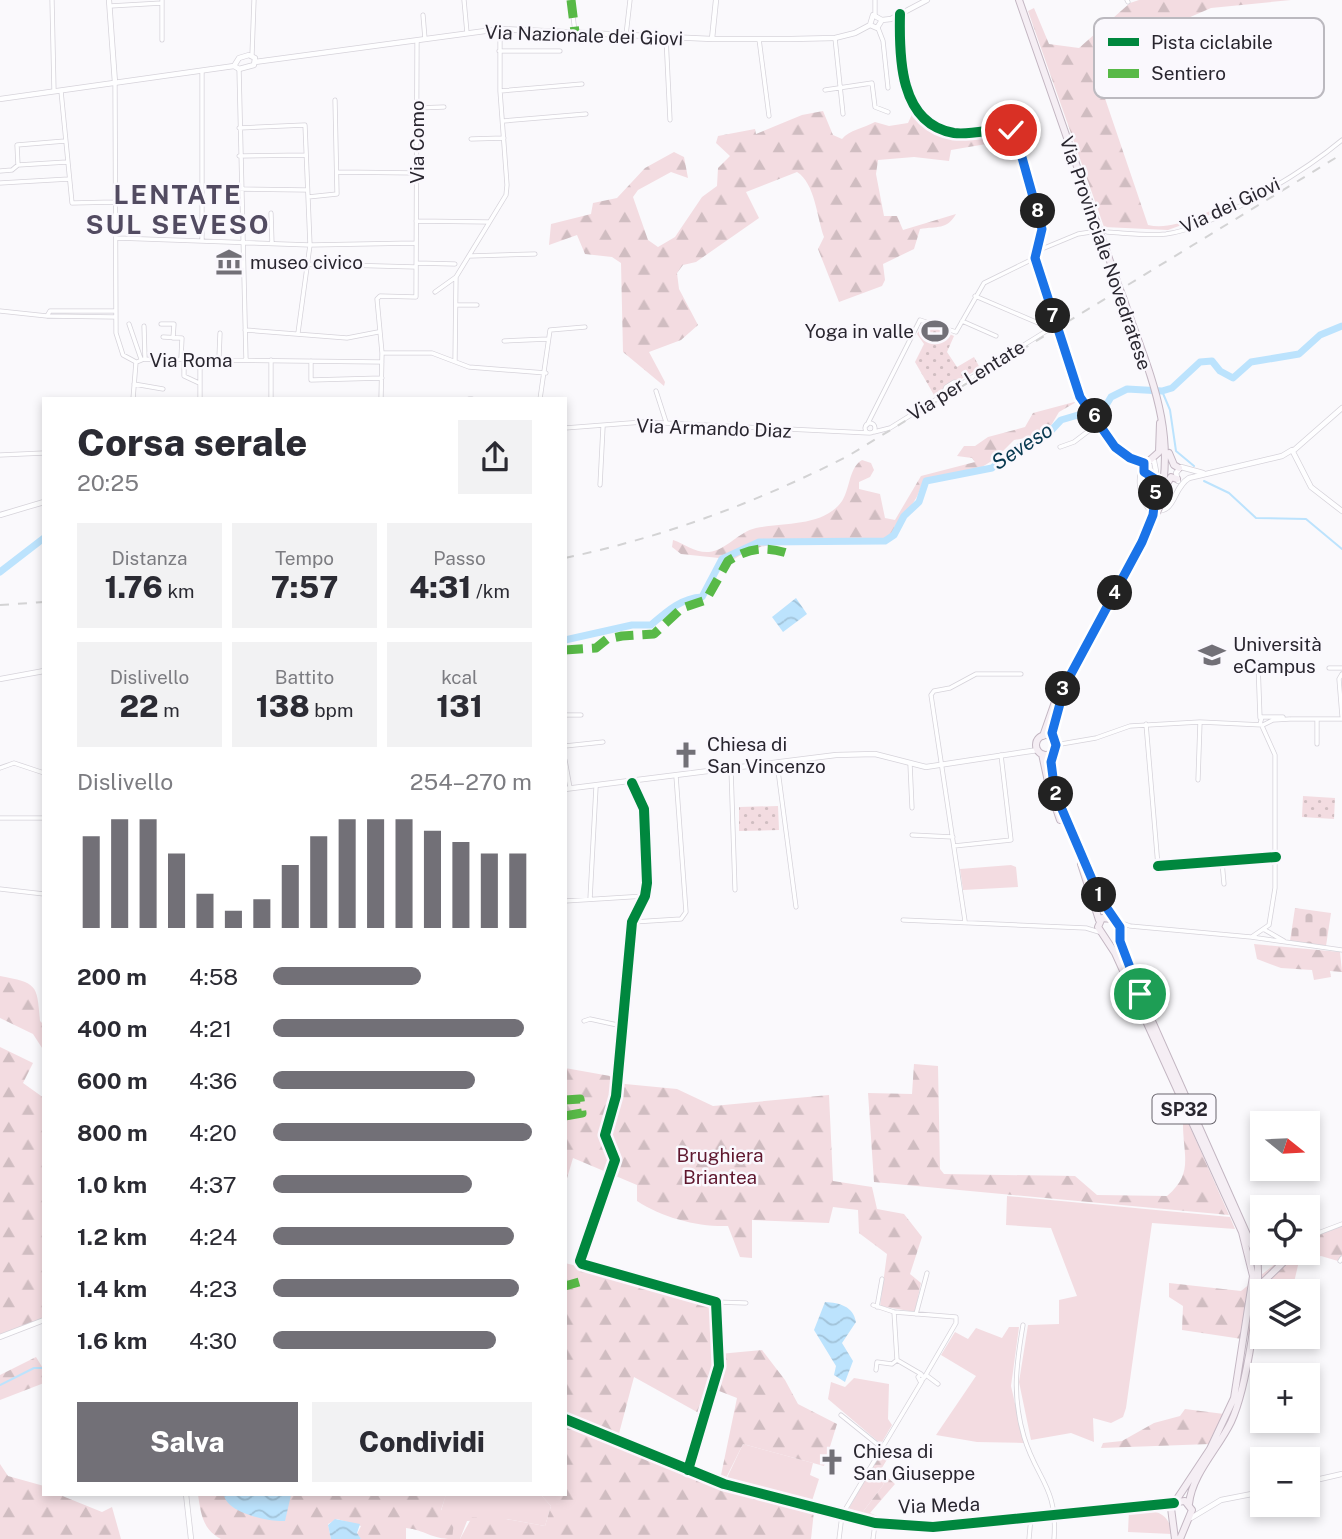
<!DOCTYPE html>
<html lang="it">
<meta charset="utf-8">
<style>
body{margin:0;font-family:"Public Sans",sans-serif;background:#f2f2f3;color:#2b2b33;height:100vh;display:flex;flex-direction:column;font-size:26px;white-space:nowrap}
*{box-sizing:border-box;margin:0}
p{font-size:23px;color:#7c7c81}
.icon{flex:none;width:38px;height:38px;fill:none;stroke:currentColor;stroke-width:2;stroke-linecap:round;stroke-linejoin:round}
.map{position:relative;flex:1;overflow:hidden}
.drawer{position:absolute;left:42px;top:397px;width:525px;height:1099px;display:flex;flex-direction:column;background:#fff;border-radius:0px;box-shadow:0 4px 10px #0003}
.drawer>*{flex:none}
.needle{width:46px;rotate:108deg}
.controls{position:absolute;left:1250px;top:1111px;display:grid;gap:14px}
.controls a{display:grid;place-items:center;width:70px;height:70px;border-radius:0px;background:#fff;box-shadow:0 4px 10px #0003;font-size:35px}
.pin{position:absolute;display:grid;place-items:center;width:60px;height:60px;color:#fff;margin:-30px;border:4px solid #fff;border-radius:50%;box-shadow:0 2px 7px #0007}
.km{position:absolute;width:35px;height:35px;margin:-18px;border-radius:50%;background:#222;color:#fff;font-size:19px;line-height:35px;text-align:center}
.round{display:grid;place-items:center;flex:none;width:74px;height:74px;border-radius:0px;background:#f2f2f3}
.summary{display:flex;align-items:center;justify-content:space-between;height:119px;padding:0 35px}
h1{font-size:38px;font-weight:800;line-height:52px}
.figures{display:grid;grid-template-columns:repeat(3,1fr);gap:10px;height:119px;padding:7px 35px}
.figures div{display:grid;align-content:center;border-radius:0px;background:#f2f2f3;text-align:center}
.figures b{font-size:30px;font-weight:800}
.figures small{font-size:19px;font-weight:400}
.figures p{font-size:19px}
.chart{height:196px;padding:14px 35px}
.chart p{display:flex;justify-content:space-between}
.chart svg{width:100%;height:126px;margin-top:7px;stroke:#727077;stroke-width:6}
.button{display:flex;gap:14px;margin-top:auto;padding:14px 35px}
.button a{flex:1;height:80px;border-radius:0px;background:#727077;color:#fff;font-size:28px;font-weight:800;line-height:80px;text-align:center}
.button a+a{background:#f2f2f3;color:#2b2b33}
ul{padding:0 35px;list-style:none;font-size:23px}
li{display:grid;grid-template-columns:112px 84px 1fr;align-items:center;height:52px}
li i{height:18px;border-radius:9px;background:#727077}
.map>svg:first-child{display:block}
.grass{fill:#f3dce1}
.forest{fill:url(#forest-firs)}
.cemetery{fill:url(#cemetery-stones)}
.park{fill:url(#park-dots)}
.water{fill:url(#water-waves)}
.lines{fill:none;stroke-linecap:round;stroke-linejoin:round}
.stream{stroke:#bce3fd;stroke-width:2}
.river{stroke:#bce3fd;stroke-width:7}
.street-casing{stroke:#d6d3da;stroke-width:5}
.secondary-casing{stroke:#d6d3da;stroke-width:6}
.primary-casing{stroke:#c3b6c2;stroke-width:8}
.street{stroke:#fefeff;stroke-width:3.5}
.secondary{stroke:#fefeff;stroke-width:4.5}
.primary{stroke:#f5eef4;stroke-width:6}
.rail{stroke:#d3d3d4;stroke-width:2;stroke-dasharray:9 9;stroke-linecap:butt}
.primary-bridge-casing{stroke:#c3b6c2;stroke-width:8;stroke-linecap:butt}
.primary-bridge{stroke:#f5eef4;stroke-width:6}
.quiet{stroke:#58b947;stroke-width:9;stroke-dasharray:18 9;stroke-linecap:butt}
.cycleway-casing{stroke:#faf8fd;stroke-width:15}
.cycleway{stroke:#00873e;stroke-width:10}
.route-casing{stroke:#fff;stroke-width:14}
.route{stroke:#1a73e8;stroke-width:9}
.labels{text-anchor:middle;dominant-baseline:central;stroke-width:5;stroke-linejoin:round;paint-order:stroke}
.shield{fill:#faf8fd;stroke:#68656d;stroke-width:2}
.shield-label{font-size:18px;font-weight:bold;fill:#29262f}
.street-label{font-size:19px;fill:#29262f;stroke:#faf8fd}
.poi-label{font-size:19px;fill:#29262f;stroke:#faf8fd;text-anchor:start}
.park-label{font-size:19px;fill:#5f172e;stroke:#faf8fd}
.water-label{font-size:21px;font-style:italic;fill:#07384f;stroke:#faf8fd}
.district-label{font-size:26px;font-weight:bold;letter-spacing:2px;fill:#524b61;stroke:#faf8fd}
.key{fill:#faf8fd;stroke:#bbb9bf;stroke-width:2}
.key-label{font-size:19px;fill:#29262f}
</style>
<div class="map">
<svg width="1342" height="1539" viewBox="0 0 1342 1539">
<defs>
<pattern id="forest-firs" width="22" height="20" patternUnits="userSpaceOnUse" patternTransform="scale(1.75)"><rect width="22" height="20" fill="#f3dce1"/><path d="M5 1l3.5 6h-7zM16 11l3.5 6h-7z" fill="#d0bdc1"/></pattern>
<pattern id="cemetery-stones" width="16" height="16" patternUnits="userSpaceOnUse" patternTransform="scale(1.75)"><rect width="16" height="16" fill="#f3dce1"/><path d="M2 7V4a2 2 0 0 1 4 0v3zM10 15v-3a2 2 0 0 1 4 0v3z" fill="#d0bdc1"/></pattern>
<pattern id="park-dots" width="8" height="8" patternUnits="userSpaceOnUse" patternTransform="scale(1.75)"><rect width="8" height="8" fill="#f3dce1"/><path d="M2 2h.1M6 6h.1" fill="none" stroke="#d0bdc1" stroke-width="1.8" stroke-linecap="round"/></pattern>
<pattern id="water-waves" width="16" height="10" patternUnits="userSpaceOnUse" patternTransform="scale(1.75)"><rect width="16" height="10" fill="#bce3fd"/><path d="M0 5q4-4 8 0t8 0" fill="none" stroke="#a2c3d9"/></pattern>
</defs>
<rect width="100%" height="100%" fill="#faf9fc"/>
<path class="grass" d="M1011,865L1016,867L1018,887L963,890L960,869Z
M1007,1196L1230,1217L1235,1229L1152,1223L1126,1408L1123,1417L1111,1423L1093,1418L1094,1442L1071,1433L1031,1440L1019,1382L1028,1325L1059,1324V1300L1077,1296L1051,1228L1006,1225Z
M1009,1327H1019L1011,1386L1024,1443L977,1442L936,1435L976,1376L941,1355L955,1332L968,1339L976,1328L1002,1338Z
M854,1378L889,1384L888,1419L892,1425L881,1444L828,1399L831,1382L845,1387Z
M743,1444L813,1463L810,1475L819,1479L811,1504L725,1482Z
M870,1471L884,1484L859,1517L852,1515L849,1508Z
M446,1494L541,1495L551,1506L545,1526L507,1519L467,1521L460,1539H450L441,1511Z
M1129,1510C1151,1510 1169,1509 1172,1534L1128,1532Z"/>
<path class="forest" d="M1139,0H1291L1211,8L1126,45L1123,40L1094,66L1148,225C1174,231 1204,213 1228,203L1231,207L1168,230L1104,227L1028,11L1034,8L1049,44L1079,48L1130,3Z
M914,110C948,157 973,121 1011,132V137L1004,141L951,150L949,161L914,157L878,160L876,174L884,216H897L903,230L956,214C947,230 937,226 920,229L914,249L883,264L885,280L882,286L839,302L818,249L824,237C817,218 815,183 797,172L746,192L759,218L696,262L683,265L677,273L679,289L698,325L681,340L649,352L665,382L664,386L623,352L621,263L612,257L585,254L577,235L549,245L551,224L591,214L593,203L617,198L645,168L674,152L684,157L688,178L671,172L638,190L633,197L648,240L658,247L675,237L702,197L717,186L718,168L730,156L716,143L718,136L755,129L756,134L802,115L823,111L833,135L842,139C849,130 864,128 875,122L889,126L908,123Z
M1078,401L1059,412L1046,434L1014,440L995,459L977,470L925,479C920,485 920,493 915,500C907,512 894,534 882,541C830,548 767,527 723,568L719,558L681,554L672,547L673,540C685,544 695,553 709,552C727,550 738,532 756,528C781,523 819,526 838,506C851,494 847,469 862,460L871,463L874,470L870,477L859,482V489L880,494L885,518L895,520L921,476L975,462L972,458L957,456L964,446H975L988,437L1025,427L1033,413Z
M1254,944L1340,952L1342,972L1330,971L1331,977L1314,980L1312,970L1281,968L1257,959Z
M0,976C38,983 37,985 40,1021L44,1025V1051L33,1034L0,1018Z
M0,1047L33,1063L23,1083L44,1098V1319L0,1337Z
M914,1064L938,1066L940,1169L944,1174L1075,1176L1097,1195L1167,1196C1194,1173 1183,1156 1183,1124L1187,1120L1229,1215L874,1182L868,1093L912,1094Z
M565,1068L610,1076L625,1084L677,1089L713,1106L829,1095L833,1181L872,1187L877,1209L904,1214L922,1237L910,1274L921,1283L915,1312L880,1306L887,1254L859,1233L858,1210L833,1207L829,1223L752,1220V1258L740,1257L728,1226C698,1227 663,1218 637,1201V1185L573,1158L565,1185Z
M1342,1225V1255L1338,1261L1321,1256L1299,1261L1292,1291L1262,1292V1326L1242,1339L1182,1330L1183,1306L1169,1297V1283L1241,1291L1289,1253H1307V1239Z
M565,1263L713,1300L719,1354L762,1350L785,1380L798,1404L837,1424L824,1466L743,1444L725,1480H720L737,1398L714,1389L706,1417L634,1377L617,1441L585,1429L718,1484L808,1508L814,1511L811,1539H460L472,1517L501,1518L545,1526L551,1506L541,1495L565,1494Z
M36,1357L44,1370V1383L0,1400V1375Z
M1185,1409L1224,1414L1210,1444L1101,1448L1103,1443L1122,1441L1154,1423L1180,1416Z
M883,1449L891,1453L880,1471L895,1484L870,1513L897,1524L859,1517L884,1484L870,1471Z
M0,1464L8,1476L44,1486V1494L60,1495L102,1512L112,1507L121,1539H0Z
M198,1495H446L441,1510L455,1514L452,1539C431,1539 425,1530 406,1528V1539H361L357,1534L361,1526L337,1519L328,1524L331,1539H221C202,1529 201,1513 198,1495Z"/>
<path class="cemetery" d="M1295,908L1331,913L1326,946L1290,941Z"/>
<path class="park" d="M924,323L954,336L947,352L957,367L974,357L980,368L934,395L915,362L924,344L917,334Z
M1303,796L1335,798L1334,819L1302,817Z
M778,806L779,830L739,831V807Z"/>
<path class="water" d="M796,598L807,614L783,632L772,617Z
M825,1302C840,1303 853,1306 856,1322L842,1343L853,1361L845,1382L834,1375L836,1366L814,1330Z
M224,1495H291L285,1521C269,1522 227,1513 224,1495Z
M335,1519L360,1524L357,1533L361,1539H331L328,1525Z"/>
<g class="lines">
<path class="stream" d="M1162,391L1170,410L1176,451L1194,466
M1204,481L1229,493L1256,518L1306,519L1342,549
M0,1385L34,1368H44"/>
<path class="river" d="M0,572L44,538
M565,640L632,625H651C666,612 681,598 702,597L722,559L759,542L885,541L894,535L904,516L919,502L926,481L992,468L1024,443L1047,435L1061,420L1105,407L1111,397L1127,389L1162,391L1172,388L1200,362L1212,361L1220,371L1233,378L1251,362L1299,354L1320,335L1342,326"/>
<g class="street-casing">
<path id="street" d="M52,0L54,91
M162,0V40
M464,0L467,33
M571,0L575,32
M875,0V15
M1127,0L1128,2
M110,6L162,3
M900,14C899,56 899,124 954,133C969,135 988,130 1003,129L1011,130L1016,136L1042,229L1035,258L1080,397L1115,447L1130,458L1144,463
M423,15L425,39
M878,28L883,41L888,88
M626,35L630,0
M666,37L670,120
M835,38L843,114
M759,39L769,116
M499,51H560
M252,55L254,0
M239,69L246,360
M202,71V241
M115,83L116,333L123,355L136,362
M825,90L872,83L875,107L888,112
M61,91L72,203L115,202
M500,91L582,84
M417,108L444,107
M503,121L586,114
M239,128L305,125L310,245L298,333
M471,139L504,138
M239,156L306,155
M18,165L17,145L65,141
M0,171L12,170L18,165L67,162
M337,172L417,173
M0,183L69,179
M240,189L307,190
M308,197L337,194L335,100
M271,213L272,244
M416,221L489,222
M1107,232C1126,233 1146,236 1166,234C1213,228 1305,171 1342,140
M117,238L310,245L415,243
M1037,251L1078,234L1091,232
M470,256L535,254
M416,263L455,264
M307,264L416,267
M435,292L456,277
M975,296L1050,328
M456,305H477
M0,311L47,316L116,317
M47,316L50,311H116
M962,321L996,336
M129,324L141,359
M161,324H174L173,338
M144,326L145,359
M245,330L347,338L378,332
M163,337L182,338L181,358
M504,341L548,339
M383,353H432L469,367L546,373
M184,358V376L199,383
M219,358L220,333
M311,361V380L382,378
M455,361L456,277L506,195L507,185L500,91V29
M137,362L144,359L382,362
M134,384L163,389
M656,391L666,422
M943,394L946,387L954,382L961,383
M133,399L136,362
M200,399V358
M271,399V360
M381,399L382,353L377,299L380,296L416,297L417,41
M469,399H472
M540,399L550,330L585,327
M865 428a5 5 0 1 1 10 0a5 5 0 1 1-10 0Z
M867,425L920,320L956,332L984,283L1035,258
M565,428L643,422L869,433
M874,432L890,428L1056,325
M1060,447L1074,442L1099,423
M0,455L44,453
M600,485L603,427
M1258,663L1260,718
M1329,668H1342
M1342,674L1339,679L1342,716
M565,715H581
M1291,719H1342
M1317,721V744
M1146,724L1158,866L1276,857
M1260,724L1262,717H1283
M1055,742L1061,744L1056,748
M1061,744L1096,738L1130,726L1200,722L1263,725L1273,720L1290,719
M565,746L603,742
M565,760L570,788
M777,763L796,907
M910,764L912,808
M0,768L14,763L44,773
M731,769L735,890
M1198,780L1200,722
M632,783L644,809L647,883L645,896L632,922L616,1096L605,1135L615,1160L580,1261L582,1264L716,1302L719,1366L688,1470
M0,818H44
M912,835L953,837
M954,846L1011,840L1001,755
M1222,862L1224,884
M0,889L44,894
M590,899L596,787
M565,901L645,896
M903,920L1086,928L1099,932
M965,921L931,695L934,691L950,688L976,674H1021
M633,922L681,919L686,912L676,776
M1119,922L1130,926L1251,937L1342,950
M1265,930L1284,941
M1253,936L1269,925L1275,888V755L1262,726
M584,1021L590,1019L622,1026
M1313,1235L1342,1224
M1340,1261L1342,1258
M716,1302L746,1303
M873,1305L894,1312L956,1317V1323L924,1378
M877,1307L882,1279
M894,1312L897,1360L921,1374
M916,1314L927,1273
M1023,1325C1016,1366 1012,1396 1024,1437C1037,1480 1058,1487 1054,1539
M876,1370L877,1362L892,1364L897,1360
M921,1374L924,1378L920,1381L918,1377Z
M926,1375L938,1384
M841,1415L882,1448
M839,1539L842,1515L922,1381
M873,1539L875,1524
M1029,1539L1031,1517"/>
</g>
<g class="secondary-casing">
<path id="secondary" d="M109,0L115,83
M870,25L873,15L882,20L891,19L927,0
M712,39L716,0
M249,55L255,58L254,65L239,69L234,66L239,58Z
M255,62L500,29L712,39H791L835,38L855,33L870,25L877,28L882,20
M0,99L234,66
M1293,451L1342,408
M1178,481L1176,473L1181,467L1203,473
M1140,482L1156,471L1154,461L1148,460C1135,471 1139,498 1150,510C1177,516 1171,489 1189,478L1282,456L1292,450L1311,487L1342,511
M0,515L44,502
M0,679L44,671
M565,789L836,755L875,754L926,767L1038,750
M0,1337L44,1320
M565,1419L724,1484L875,1523L933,1527L1173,1504
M1307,1482L1342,1474
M186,1494L191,1539
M1191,1518L1221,1500L1262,1492"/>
</g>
<g class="primary-casing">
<path id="primary" d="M1019,0L1119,287
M1124,300C1148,371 1178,429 1159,506
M1169,453L1174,465L1179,468
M1150,460L1159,452L1160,423
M1152,474L1157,480L1154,504
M1167,484L1171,477L1177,479
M1036 745a10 10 0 1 1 20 0a10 10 0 1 1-20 0Z
M1043,736L1056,699L1155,516
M1052,738L1054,715
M1053,753V783L1065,822L1100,898L1119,926L1120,941L1140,994L1257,1257C1262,1292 1246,1390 1231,1422C1218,1449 1192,1474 1189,1504
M1042,754L1050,791L1060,820
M1081,864L1099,920
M1112,919L1102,918L1098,927L1115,953L1242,1232L1253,1276L1234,1398L1210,1449L1171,1508L1175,1539
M1307,1240L1313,1235
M1260,1285L1293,1253
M1176,1502L1185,1501L1192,1510L1180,1539"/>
</g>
<use href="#street" class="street"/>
<use href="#secondary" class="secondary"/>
<use href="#primary" class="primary"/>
<path class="rail" d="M565,558C664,537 758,502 848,456L1342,154
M0,605L44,602"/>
<g class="primary-bridge-casing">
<path id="primary-bridge" d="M1119,287L1124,300
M1153,515L1154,504
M1155,516L1160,506"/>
</g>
<use href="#primary-bridge" class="primary-bridge"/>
<path class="quiet" d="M571,0L575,32
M565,650L596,648L607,639L622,636L654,634L682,608L706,600L728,561C748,548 765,546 787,553
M565,1100L580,1099L582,1113L565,1116
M565,1286L579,1282"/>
<g class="cycleway-casing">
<path id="cycleway" d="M900,14C899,56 899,124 954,133C969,135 988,130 1003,129L1011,130L1016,136L1042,229L1035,258L1080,397L1115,447L1130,458L1144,463
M632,783L644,809L647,883L645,896L632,922L616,1096L605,1135L615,1160L580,1261L582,1264L716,1302L719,1366L688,1470
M1158,866L1276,857
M565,1419L724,1484L875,1523L933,1527L1174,1503"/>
</g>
<use href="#cycleway" class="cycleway"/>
</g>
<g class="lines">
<g class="route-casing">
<path id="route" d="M1011,130L1016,136L1042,229L1035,258L1080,397L1115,447L1130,458L1144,463V472L1157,480L1153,515L1142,542L1065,685L1052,733L1056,745L1051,762L1055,793L1100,898L1120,927V941L1140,994"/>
</g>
<use href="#route" class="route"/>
</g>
<defs>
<g id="museum-bare" transform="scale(2.1)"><path d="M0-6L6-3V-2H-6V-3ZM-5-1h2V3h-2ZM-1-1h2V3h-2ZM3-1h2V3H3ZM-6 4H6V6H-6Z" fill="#727077" stroke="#faf8fd" stroke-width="2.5" paint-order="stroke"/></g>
<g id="stadium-bare" transform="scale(2.1)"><path d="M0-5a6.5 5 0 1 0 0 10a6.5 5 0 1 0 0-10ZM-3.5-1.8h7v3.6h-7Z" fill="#727077" stroke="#faf8fd" stroke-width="2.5" paint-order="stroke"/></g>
<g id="university-bare" transform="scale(2.1)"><path d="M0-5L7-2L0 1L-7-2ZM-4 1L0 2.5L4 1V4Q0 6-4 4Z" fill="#727077" stroke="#faf8fd" stroke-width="2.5" paint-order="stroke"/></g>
<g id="church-bare" transform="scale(2.1)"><path d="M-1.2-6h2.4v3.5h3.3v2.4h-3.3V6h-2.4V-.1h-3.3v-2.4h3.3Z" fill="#727077" stroke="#faf8fd" stroke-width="2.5" paint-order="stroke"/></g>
</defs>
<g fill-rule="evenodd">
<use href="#museum-bare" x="229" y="262"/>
<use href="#stadium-bare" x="935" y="331"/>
<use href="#university-bare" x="1212" y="655"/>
<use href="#church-bare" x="686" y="755"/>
<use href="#church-bare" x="832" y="1462"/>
</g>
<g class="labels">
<rect class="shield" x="1152.5" y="1094.5" width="63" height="29" rx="5"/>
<g class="shield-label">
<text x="1184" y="1109">SP32</text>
</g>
<g class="street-label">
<text transform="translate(584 35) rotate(2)">Via Nazionale dei Giovi</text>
<text transform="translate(417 142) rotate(-90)">Via Como</text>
<text transform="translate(1230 205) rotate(-25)">Via dei Giovi</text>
<text transform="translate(1106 253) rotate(71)">Via Provinciale Novedratese</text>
<text x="191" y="360">Via Roma</text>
<text transform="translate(966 380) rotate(-32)">Via per Lentate</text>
<text transform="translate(714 428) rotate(2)">Via Armando Diaz</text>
<text transform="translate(939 1505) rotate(-2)">Via Meda</text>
</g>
<g class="poi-label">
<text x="250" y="262">museo civico</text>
<text x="914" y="331" text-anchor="end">Yoga in valle</text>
<text x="1233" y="644">Università<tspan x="1233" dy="22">eCampus</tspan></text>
<text x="707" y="744">Chiesa di<tspan x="707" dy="22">San Vincenzo</tspan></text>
<text x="853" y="1451">Chiesa di<tspan x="853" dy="22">San Giuseppe</tspan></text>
</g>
<g class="park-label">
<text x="720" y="1155">Brughiera<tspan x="720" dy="22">Briantea</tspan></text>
</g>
<g class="water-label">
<text transform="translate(1022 446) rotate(-33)">Seveso</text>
</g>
<g class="district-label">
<text x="178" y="194">LENTATE<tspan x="178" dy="30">SUL SEVESO</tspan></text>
</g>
</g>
<rect x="1094" y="18" width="230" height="80" rx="10" class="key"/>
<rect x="1108" y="38" width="31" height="8" fill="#00873e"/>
<rect x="1108" y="69" width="31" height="9" fill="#58b947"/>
<g class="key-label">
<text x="1151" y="49">Pista ciclabile</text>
<text x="1151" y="80">Sentiero</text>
</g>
</svg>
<div class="controls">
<a><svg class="needle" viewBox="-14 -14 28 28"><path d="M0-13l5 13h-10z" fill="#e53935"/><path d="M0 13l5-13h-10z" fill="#7c7c81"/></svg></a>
<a><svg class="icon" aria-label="locate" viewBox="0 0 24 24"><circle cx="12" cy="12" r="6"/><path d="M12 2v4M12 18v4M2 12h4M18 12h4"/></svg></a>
<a><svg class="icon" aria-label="layers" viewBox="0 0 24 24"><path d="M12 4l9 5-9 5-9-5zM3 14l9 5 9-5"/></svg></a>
<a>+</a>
<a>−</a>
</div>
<div class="pin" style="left:1140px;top:994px;background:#1e9e55"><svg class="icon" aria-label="arrive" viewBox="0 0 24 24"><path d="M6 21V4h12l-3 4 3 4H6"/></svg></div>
<div class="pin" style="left:1011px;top:130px;background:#d93025"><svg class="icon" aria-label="check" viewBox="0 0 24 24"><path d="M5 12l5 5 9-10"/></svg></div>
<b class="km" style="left:1099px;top:895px">1</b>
<b class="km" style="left:1056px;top:794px">2</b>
<b class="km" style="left:1063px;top:689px">3</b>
<b class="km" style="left:1115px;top:593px">4</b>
<b class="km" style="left:1156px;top:493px">5</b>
<b class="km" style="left:1095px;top:416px">6</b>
<b class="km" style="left:1053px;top:316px">7</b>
<b class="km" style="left:1038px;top:211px">8</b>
<section class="drawer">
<div class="summary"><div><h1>Corsa serale</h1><p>20:25</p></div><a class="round"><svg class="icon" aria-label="share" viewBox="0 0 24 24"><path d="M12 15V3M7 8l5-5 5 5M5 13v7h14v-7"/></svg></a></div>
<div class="figures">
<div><p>Distanza</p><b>1.76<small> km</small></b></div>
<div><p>Tempo</p><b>7:57</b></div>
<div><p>Passo</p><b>4:31<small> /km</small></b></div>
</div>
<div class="figures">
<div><p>Dislivello</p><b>22<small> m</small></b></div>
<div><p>Battito</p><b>138<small> bpm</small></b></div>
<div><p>kcal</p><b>131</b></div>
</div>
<div class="chart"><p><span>Dislivello</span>254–270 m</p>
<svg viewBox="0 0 160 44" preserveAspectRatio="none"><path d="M5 44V12M15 44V6M25 44V6M35 44V18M45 44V32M55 44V38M65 44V34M75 44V22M85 44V12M95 44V6M105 44V6M115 44V6M125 44V10M135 44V14M145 44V18M155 44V18"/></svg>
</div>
<ul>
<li><b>200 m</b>4:58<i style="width:57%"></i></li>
<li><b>400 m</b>4:21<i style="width:97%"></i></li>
<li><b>600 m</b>4:36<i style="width:78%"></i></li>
<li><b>800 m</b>4:20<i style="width:100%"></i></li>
<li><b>1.0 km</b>4:37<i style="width:77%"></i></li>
<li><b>1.2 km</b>4:24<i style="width:93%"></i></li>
<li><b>1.4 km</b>4:23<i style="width:95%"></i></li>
<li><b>1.6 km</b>4:30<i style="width:86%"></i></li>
</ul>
<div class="button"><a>Salva</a><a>Condividi</a></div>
</section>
</div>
